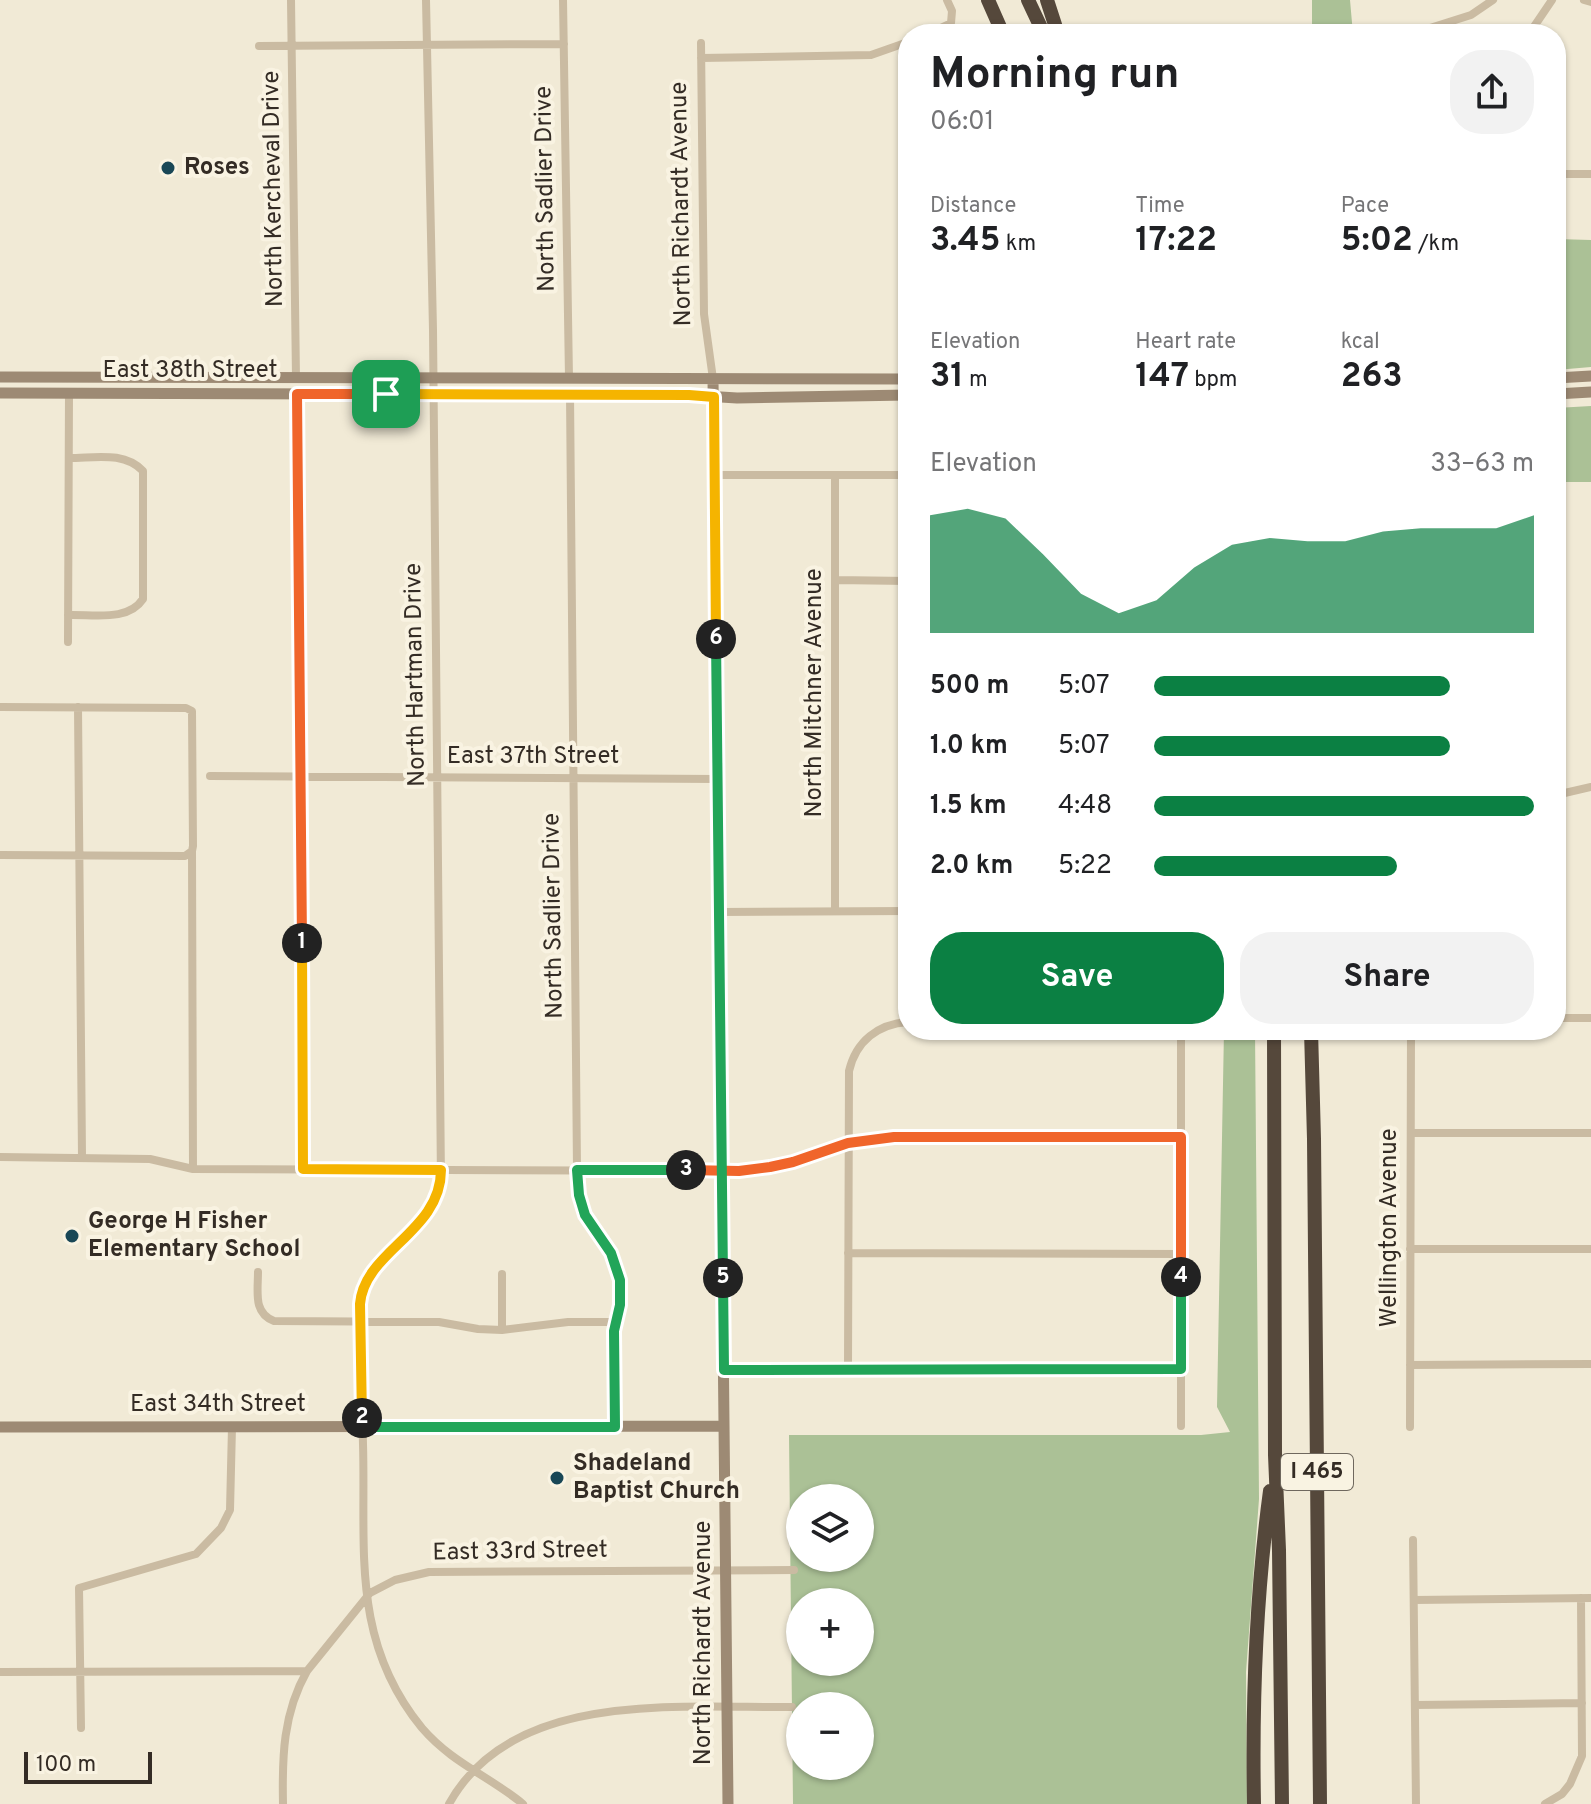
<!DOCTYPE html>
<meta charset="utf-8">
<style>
body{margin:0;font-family:Overpass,sans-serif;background:#f2f2f2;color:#202124;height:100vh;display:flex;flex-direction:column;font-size:30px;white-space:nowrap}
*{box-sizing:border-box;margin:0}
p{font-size:26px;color:#757577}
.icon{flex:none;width:44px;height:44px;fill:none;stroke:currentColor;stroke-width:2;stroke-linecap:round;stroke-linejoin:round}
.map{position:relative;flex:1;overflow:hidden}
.side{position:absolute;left:898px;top:24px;width:668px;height:1016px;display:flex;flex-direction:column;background:#fff;border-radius:32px;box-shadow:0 2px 6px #0004}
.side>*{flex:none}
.buttons{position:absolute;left:786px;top:1484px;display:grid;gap:16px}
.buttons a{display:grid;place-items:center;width:88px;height:88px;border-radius:50%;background:#fff;box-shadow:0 2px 6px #0004;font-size:40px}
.scale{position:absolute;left:24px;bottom:20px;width:128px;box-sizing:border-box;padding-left:8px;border:4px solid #342c25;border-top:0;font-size:22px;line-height:28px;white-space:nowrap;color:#342c25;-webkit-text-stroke:6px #f9f3e2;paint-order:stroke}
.pin{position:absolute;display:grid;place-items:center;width:68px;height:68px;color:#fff;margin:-34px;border-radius:16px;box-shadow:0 4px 12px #0006}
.km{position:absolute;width:40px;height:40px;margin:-20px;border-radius:50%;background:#222;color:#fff;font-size:22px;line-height:40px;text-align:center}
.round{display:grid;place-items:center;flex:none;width:84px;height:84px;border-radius:32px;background:#f2f2f2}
.summary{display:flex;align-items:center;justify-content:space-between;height:136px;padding:0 32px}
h1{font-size:44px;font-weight:700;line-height:60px}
.figures{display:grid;grid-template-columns:repeat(3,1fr);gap:12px;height:136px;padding:8px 32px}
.figures div{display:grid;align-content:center}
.figures b{font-size:34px;font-weight:700}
.figures small{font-size:22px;font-weight:400}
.figures p{font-size:22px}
.chart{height:224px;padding:16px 32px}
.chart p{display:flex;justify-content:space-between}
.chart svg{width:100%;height:144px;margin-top:8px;fill:#0b8043;opacity:.7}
.action{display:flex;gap:16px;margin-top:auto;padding:16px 32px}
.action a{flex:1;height:92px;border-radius:32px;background:#0b8043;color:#fff;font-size:32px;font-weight:700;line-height:92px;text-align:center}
.action a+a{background:#f2f2f2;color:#202124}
ul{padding:0 32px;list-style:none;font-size:26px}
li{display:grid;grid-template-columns:128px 96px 1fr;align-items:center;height:60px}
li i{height:20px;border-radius:10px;background:#0b8043}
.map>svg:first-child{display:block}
.green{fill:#abc196;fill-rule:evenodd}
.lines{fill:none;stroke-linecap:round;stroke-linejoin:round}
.street{stroke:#cabba2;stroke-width:8}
.secondary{stroke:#9d8a74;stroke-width:11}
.highway{stroke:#55483b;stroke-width:14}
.split-1-casing{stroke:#fff;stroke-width:16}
.split-2-casing{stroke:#fff;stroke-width:16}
.split-3-casing{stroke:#fff;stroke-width:16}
.split-4-casing{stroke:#fff;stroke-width:16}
.split-5-casing{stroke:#fff;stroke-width:16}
.split-6-casing{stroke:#fff;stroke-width:16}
.split-7-casing{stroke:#fff;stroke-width:16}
.split-1{stroke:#f0652b;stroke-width:10}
.split-2{stroke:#f5b400;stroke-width:10}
.split-3{stroke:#22a559;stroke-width:10}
.split-4{stroke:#f0652b;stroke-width:10}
.split-5{stroke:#22a559;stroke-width:10}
.split-6{stroke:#22a559;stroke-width:10}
.split-7{stroke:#f5b400;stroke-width:10}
.poi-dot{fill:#194756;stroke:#f9f3e2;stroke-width:3}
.labels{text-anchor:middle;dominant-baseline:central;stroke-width:8;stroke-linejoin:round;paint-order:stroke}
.shield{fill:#f9f3e2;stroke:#6f685e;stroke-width:2}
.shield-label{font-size:22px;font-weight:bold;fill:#342c25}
.poi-label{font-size:24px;font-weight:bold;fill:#342c25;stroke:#f9f3e2;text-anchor:start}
.street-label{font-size:24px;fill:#342c25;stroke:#f9f3e2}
</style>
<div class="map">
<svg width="1591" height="1804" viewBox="0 0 1591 1804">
<rect width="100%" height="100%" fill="#f1ead6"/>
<path class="green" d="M1312,0H1350L1353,34H1312Z
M1556,239L1591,240V367L1556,370Z
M1591,406V482H1558L1556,408Z
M1224,1030H1255L1259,1499L1246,1672L1247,1804H793L789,1435H1201L1230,1432L1217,1407ZM800,1498H860V1558H800ZM800,1602H860V1662H800ZM800,1706H860V1766H800Z"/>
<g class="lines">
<path class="street" d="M291,0L296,378
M426,0L433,330L441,1183C435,1228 371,1253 361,1298C357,1346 362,1395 363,1444C366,1548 350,1640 422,1728C452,1763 489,1776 523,1804
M563,0L569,378
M1584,0L1591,2
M928,34L951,23L952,11L947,0
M1411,34L1471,15L1493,0
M1529,34L1552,0
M701,43L704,314L713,379
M259,46L564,44
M701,58L871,55L908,42
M1556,174H1591
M297,394L303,1169
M570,394L577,1170L579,1195L585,1215L611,1253L620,1280V1305L614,1331L615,1427
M714,475H908
M835,475V911
M835,580L908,581
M68,615C93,614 128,622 143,599V471C124,451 95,458 69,458
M68,642L69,393
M0,707L186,708L192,711L193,846L192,851L185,856L0,855
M78,707L82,1157
M210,776L717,779
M1556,795L1591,787
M192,851L193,1169
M719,912L908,911
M1556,1018H1591
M1411,1133H1591
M0,1157L150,1159L193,1169L739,1171L778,1166L848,1143L877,1138L1181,1137
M1410,1249H1591
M848,1253L1181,1254
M258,1272C258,1292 253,1313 274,1321L439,1322L478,1329L502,1330L568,1322H615
M502,1330V1274
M1410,1365L1591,1364
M848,1369L849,1071C856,1041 878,1024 908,1022
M724,1370L1181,1369
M1181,1426V1030
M1410,1427L1411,1030
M1413,1540L1416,1804
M1414,1600L1591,1598
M0,1672L307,1671L370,1593L395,1580L429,1572L794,1570
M1415,1705L1582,1703
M81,1728L79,1588L196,1554L221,1528L230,1510L232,1427
M283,1804C282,1757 283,1713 307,1671
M449,1804C512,1689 680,1708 792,1707
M1545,1804L1562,1794L1570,1784L1582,1756L1581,1598"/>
<path class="secondary" d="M0,377L908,379
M1556,378L1591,376
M713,379L728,1804
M0,393L689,395L737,398L908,395
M1556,394L1591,392
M0,1427L724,1426"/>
<path class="highway" d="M988,0L1003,34
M1028,0L1044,34
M1047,0L1058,34
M1274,1030L1275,1455L1279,1550L1282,1804
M1311,1030L1314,1139L1320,1804
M1254,1804C1252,1699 1256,1595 1270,1491"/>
</g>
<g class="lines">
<g class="split-1-casing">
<path id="split-1" d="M302,943L297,394H386"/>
</g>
<g class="split-2-casing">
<path id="split-2" d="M302,943L303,1169L441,1170C441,1232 364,1251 360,1304L362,1418"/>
</g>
<g class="split-3-casing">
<path id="split-3" d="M362,1418V1427H615L614,1331L620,1305V1280L611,1253L585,1215L579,1195L577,1170H686"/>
</g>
<g class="split-4-casing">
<path id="split-4" d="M686,1170L739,1171L770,1167L793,1162L848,1143L894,1137H1181V1277"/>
</g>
<g class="split-5-casing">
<path id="split-5" d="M723,1278L724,1370L1181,1369V1277"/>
</g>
<g class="split-6-casing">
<path id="split-6" d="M716,639L723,1278"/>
</g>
<g class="split-7-casing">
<path id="split-7" d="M386,394L689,395L714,397L716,639"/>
</g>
<use href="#split-1" class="split-1"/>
<use href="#split-2" class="split-2"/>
<use href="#split-3" class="split-3"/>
<use href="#split-4" class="split-4"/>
<use href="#split-5" class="split-5"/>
<use href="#split-6" class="split-6"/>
<use href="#split-7" class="split-7"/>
</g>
<g class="poi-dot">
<circle cx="168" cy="168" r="8"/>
<circle cx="72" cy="1236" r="8"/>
<circle cx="557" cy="1478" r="8"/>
</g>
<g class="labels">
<rect class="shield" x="1281" y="1454" width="72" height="36" rx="6"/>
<g class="shield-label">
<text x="1317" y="1472">I 465</text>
</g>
<g class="poi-label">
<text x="184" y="168">Roses</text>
<text x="88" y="1222">George H Fisher<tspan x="88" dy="28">Elementary School</tspan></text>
<text x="573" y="1464">Shadeland<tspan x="573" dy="28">Baptist Church</tspan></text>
</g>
<g class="street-label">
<text transform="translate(274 189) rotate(-91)">North Kercheval Drive</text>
<text transform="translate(546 189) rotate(-91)">North Sadlier Drive</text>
<text transform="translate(682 204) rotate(-91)">North Richardt Avenue</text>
<text x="190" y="371">East 38th Street</text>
<text transform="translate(416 675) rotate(-91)">North Hartman Drive</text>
<text transform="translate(815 693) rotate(-90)">North Mitchner Avenue</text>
<text x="533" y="757">East 37th Street</text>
<text transform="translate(554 916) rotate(-91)">North Sadlier Drive</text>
<text transform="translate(1390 1228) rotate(-90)">Wellington Avenue</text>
<text x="218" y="1405">East 34th Street</text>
<text transform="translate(520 1552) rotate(-1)">East 33rd Street</text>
<text transform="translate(704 1643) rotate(-90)">North Richardt Avenue</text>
</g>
</g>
</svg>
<div class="buttons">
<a><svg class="icon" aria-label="layers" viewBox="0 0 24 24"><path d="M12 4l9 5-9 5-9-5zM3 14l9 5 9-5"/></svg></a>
<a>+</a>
<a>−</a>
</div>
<div class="scale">100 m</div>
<div class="pin" style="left:386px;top:394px;background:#1e9e55"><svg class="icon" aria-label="arrive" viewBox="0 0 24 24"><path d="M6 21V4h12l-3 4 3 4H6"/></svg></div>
<b class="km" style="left:302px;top:943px">1</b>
<b class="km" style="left:362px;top:1418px">2</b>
<b class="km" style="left:686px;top:1170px">3</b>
<b class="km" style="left:1181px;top:1277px">4</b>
<b class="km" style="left:723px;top:1278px">5</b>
<b class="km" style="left:716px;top:639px">6</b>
<section class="side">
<div class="summary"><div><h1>Morning run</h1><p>06:01</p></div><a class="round"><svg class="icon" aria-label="share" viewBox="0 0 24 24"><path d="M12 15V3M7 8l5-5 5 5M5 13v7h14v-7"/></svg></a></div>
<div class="figures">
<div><p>Distance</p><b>3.45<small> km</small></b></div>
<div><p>Time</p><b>17:22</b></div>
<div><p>Pace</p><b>5:02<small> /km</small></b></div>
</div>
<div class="figures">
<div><p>Elevation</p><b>31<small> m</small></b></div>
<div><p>Heart rate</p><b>147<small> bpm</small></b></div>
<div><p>kcal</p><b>263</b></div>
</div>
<div class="chart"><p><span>Elevation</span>33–63 m</p>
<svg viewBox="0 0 160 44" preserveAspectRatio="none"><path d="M0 44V8L10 6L20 9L30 20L40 32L50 38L60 34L70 24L80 17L90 15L100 16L110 16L120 13L130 12L140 12L150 12L160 8V44z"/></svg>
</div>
<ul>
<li><b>500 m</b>5:07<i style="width:78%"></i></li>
<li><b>1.0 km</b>5:07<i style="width:78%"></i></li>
<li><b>1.5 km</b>4:48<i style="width:100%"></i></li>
<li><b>2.0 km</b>5:22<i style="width:64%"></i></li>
</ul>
<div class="action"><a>Save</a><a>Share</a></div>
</section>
</div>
